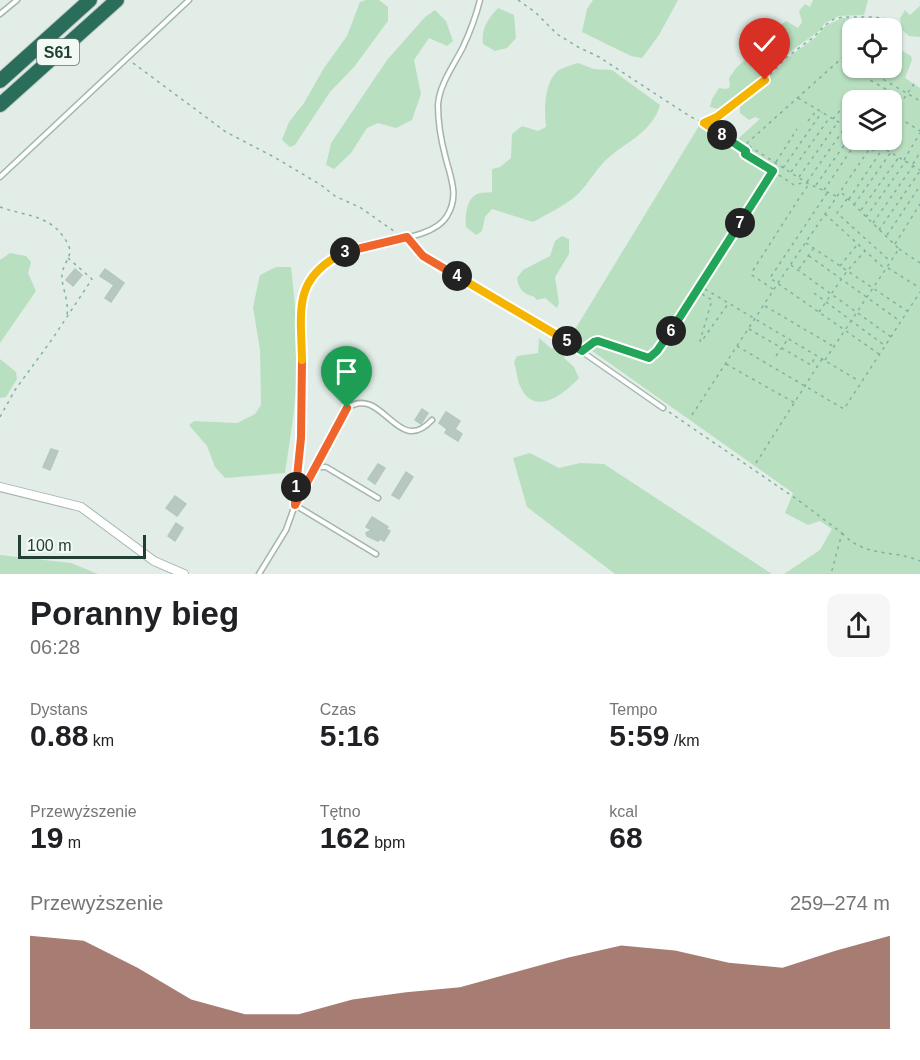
<!DOCTYPE html>
<html lang="pl">
<meta charset="utf-8">
<style>
body{margin:0;font-family:Helvetica,sans-serif;background:#f6f6f6;color:#202124;height:100vh;display:flex;flex-direction:column;font-size:22px;white-space:nowrap}
*{box-sizing:border-box;margin:0}
p{font-size:20px;color:#757577}
.icon{flex:none;width:33px;height:33px;fill:none;stroke:currentColor;stroke-width:2;stroke-linecap:round;stroke-linejoin:round}
.map{position:relative;height:574px;overflow:hidden}
.panel{display:flex;flex-direction:column;background:#fff;flex:1}
.panel>*{flex:none}
.controls{position:absolute;left:842px;top:18px;display:grid;gap:12px}
.controls a{display:grid;place-items:center;width:60px;height:60px;border-radius:12px;background:#fff;box-shadow:0 2px 4px #0004;font-size:30px}
.scale{position:absolute;left:18px;bottom:15px;width:128px;box-sizing:border-box;padding-left:6px;border:3px solid #213f35;border-top:0;font-size:16px;line-height:21px;white-space:nowrap;color:#213f35;-webkit-text-stroke:4px #f2f9f5;paint-order:stroke}
.pin{position:absolute;display:grid;place-items:center;width:51px;height:51px;color:#fff;margin:-62px -26px;border-radius:50% 50% 50% 0;rotate:-45deg;box-shadow:0 0 6px #0007}
.pin .icon{rotate:45deg}
.km{position:absolute;width:30px;height:30px;margin:-15px;border-radius:50%;background:#222;color:#fff;font-size:16px;line-height:30px;text-align:center}
.round{display:grid;place-items:center;flex:none;width:63px;height:63px;border-radius:12px;background:#f6f6f6}
.overview{display:flex;align-items:center;justify-content:space-between;height:102px;padding:0 30px}
h1{font-size:33px;font-weight:700;line-height:45px}
.figures{display:grid;grid-template-columns:repeat(3,1fr);gap:9px;height:102px;padding:6px 30px}
.figures div{display:grid;align-content:center}
.figures b{font-size:30px;font-weight:700}
.figures small{font-size:16px;font-weight:400}
.figures p{font-size:16px}
.chart{height:168px;padding:12px 30px}
.chart p{display:flex;justify-content:space-between}
.chart svg{width:100%;height:108px;margin-top:6px;fill:#824539;opacity:.7}
.map>svg:first-child{display:block}
.green{fill:#b9dfc1;fill-rule:evenodd}
.building{fill:#b7c8c0;stroke:#b4c7be;stroke-width:1.5}
.lines{fill:none;stroke-linecap:round;stroke-linejoin:round}
.service-casing{stroke:#a4b5ae;stroke-width:7}
.minor-casing{stroke:#a4b5ae;stroke-width:10}
.motorway-casing{stroke:#c1c9c6;stroke-width:16}
.path{stroke:#80b2a0;stroke-width:1.5;stroke-dasharray:3 4.5;stroke-linecap:butt}
.service{stroke:#fff;stroke-width:4}
.minor{stroke:#fff;stroke-width:8}
.motorway{stroke:#2b6d5b;stroke-width:14}
.split-1-casing{stroke:#fff;stroke-width:12}
.split-2-casing{stroke:#fff;stroke-width:12}
.split-3-casing{stroke:#fff;stroke-width:12}
.split-4-casing{stroke:#fff;stroke-width:12}
.split-5-casing{stroke:#fff;stroke-width:12}
.split-6-casing{stroke:#fff;stroke-width:12}
.split-7-casing{stroke:#fff;stroke-width:12}
.split-8-casing{stroke:#fff;stroke-width:12}
.split-9-casing{stroke:#fff;stroke-width:12}
.split-1{stroke:#f0652b;stroke-width:8}
.split-2{stroke:#f0652b;stroke-width:8}
.split-3{stroke:#f5b400;stroke-width:8}
.split-4{stroke:#f0652b;stroke-width:8}
.split-5{stroke:#f5b400;stroke-width:8}
.split-6{stroke:#22a559;stroke-width:8}
.split-7{stroke:#22a559;stroke-width:8}
.split-8{stroke:#22a559;stroke-width:8}
.split-9{stroke:#f5b400;stroke-width:8}
.labels{text-anchor:middle;dominant-baseline:central;stroke-width:4.5;stroke-linejoin:round;paint-order:stroke}
.shield{fill:#f2f9f5;stroke:#60776f;stroke-width:1.5}
.shield-label{font-size:16px;font-weight:bold;fill:#213f35}
</style>
<div class="map">
<svg width="920" height="574" viewBox="0 0 920 574">
<rect width="100%" height="100%" fill="#e2ede7"/>
<path class="green" d="M366,0H379L388,7V21L354,67L330,92L295,145L290,147L282,140L289,122L304,103L324,68L347,36L360,2Z
M593,0H678L659,35L642,58L631,56L582,32L587,9Z
M813,0H868L864,15L839,16L825,23L819,31L790,52L755,87L722,110L710,107L712,99L719,88L726,89L730,87L729,78L736,68L764,42L779,40L783,33L781,25L786,21L798,28L802,22L799,11L805,4L810,7Z
M920,6V37L909,36L902,30L900,18L905,10L910,15Z
M498,8L514,15L516,38L507,48L495,51L483,44C481,28 488,19 498,8Z
M435,10L446,21L453,41L447,46L429,38L414,60L421,94L412,120L396,128L378,123L367,128L351,153L334,169L326,165L331,143L387,60L425,17Z
M842,18H874L883,28H852V68H891V44L911,56L912,60L905,78L920,88V574H784L820,550L832,529L820,521L808,525L785,513L793,493L571,336L699,126L730,146L760,119L755,117L749,120L740,113V107L737,105L765,81L786,59L816,37L825,26ZM852,100H891V140H852Z
M578,63L594,69L612,70L660,105C652,134 622,143 603,163C595,172 588,183 580,192C567,205 549,213 533,222L492,209L485,217L482,231L476,235L466,227C465,217 466,199 477,194C481,192 488,193 492,192V169L500,167L511,158L512,134L522,126L538,131L546,127C544,110 544,81 559,70C564,67 572,65 578,63Z
M562,236L569,239V254L555,277L559,303L557,308L545,298L536,300L535,297C523,294 519,290 517,278L523,270L550,256L555,241Z
M10,253L26,256L31,262L28,273L36,291L0,343V260Z
M276,267H291C295,301 298,336 297,370C296,405 290,439 285,473L225,478L215,467L207,446L189,425L194,421L237,423L255,414L261,405L260,350L253,307L260,275Z
M539,338L552,349L561,342L566,344L568,350L564,358L574,367L579,378C565,393 537,416 522,390C517,382 517,371 514,362L517,356L538,353Z
M0,359L16,372L17,379L6,397L0,398Z
M530,453L559,468L580,463L604,464L772,574H615L527,507L513,458Z
M0,555L71,563L98,574H0Z"/>
<path class="building" d="M75,269L82,275L73,286L66,280Z
M105,269L124,283L111,302L105,298L114,285L100,276Z
M422,409L428,413L421,424L415,420Z
M446,412L460,421L455,429L462,434L458,441L445,433L447,429L439,423Z
M51,449L58,451L50,470L43,467Z
M378,464L385,468L375,484L368,479Z
M406,472L413,477L399,499L392,495Z
M175,496L186,504L177,516L166,508Z
M372,517L388,527L386,529L390,531L384,541L380,539L378,541L367,536L366,533L372,530L366,527Z
M176,523L183,528L175,541L168,536Z"/>
<g class="lines">
<g class="service-casing">
<path id="service" d="M0,14L17,0
M0,177L189,0
M407,237L423,256L571,344L663,408
M315,467H326L378,498
M295,505C299,461 302,417 302,373C303,350 296,311 304,291C315,264 341,252 368,246C390,240 435,237 447,216C460,195 450,177 445,155C441,140 438,121 438,105C439,85 454,65 463,47C470,32 476,16 480,0
M295,505L376,554
M259,574L286,530L295,505L347,408C383,384 397,458 432,420"/>
</g>
<g class="minor-casing">
<path id="minor" d="M0,487L81,507L154,561L184,574"/>
</g>
<g class="motorway-casing">
<path id="motorway" d="M0,81L90,0
M0,105L117,0"/>
</g>
<path class="path" d="M518,0L535,12L557,34L578,47L599,57L691,117L704,123L746,151L745,154L772,171
M846,56L852,60
M133,63L226,132L274,157L321,185L335,196L361,208L398,234
M864,68L920,101
M851,69L903,99
M876,74L880,68
M798,98L852,130
M893,114L920,131
M891,117L914,84
M833,119L852,96L859,100
M808,121L817,110
M704,123L717,117L756,89L787,57L815,36L824,26L834,19L843,17H873L895,20
M866,140L863,144L876,152L883,140
M880,146L920,170
M904,160L920,133
M776,162L797,129
M913,164L920,152
M783,168L822,112
M791,172L830,117
M799,177L838,122
M807,182L846,126
M816,185L852,134
M824,190L853,147
M827,193L770,278L879,354
M836,196L807,183L746,144L852,49
M847,199L837,213L890,261
M849,199L883,148
M854,205L891,152
M0,207C24,216 49,214 65,239C67,242 70,247 70,252C69,259 63,266 62,274C61,287 69,298 67,315
M861,210L899,157
M825,214L885,269
M866,217L906,161
M873,223L913,166
M879,230L920,171
M887,235L920,186
M806,243L907,311
M895,244L920,204
M899,249L920,263
M809,256L900,321
M791,265L891,337
M840,266L857,245
M888,268L920,288
M799,269L813,249
M705,289L859,381
M773,289L752,275V272L798,200L809,184
M814,293L884,345
M702,294L712,300L700,341L701,342L728,304
M765,306L833,346
M819,312L847,271L865,251
M749,329L811,365L816,356
M737,346L844,409L920,292
M586,348L594,342L598,341L649,358L657,351L667,337L773,171L794,185L802,183L804,181
M776,356L788,339
M825,360L899,249L841,192
M726,364L795,403
M669,412L798,500L842,533L831,574
M692,415L778,283L870,148
M0,417L15,390L53,338L92,279L68,258
M756,463L822,359
M842,533C865,558 892,549 920,561"/>
<use href="#service" class="service"/>
<use href="#minor" class="minor"/>
<use href="#motorway" class="motorway"/>
</g>
<g class="lines">
<g class="split-1-casing">
<path id="split-1" d="M296,487L295,505L347,408"/>
</g>
<g class="split-2-casing">
<path id="split-2" d="M296,487L301,438L302,360"/>
</g>
<g class="split-3-casing">
<path id="split-3" d="M302,360C301,310 292,278 345,252"/>
</g>
<g class="split-4-casing">
<path id="split-4" d="M345,252L407,237L423,256L457,276"/>
</g>
<g class="split-5-casing">
<path id="split-5" d="M457,276L567,341"/>
</g>
<g class="split-6-casing">
<path id="split-6" d="M567,341L582,351L594,342L598,341L649,358L657,351L671,331"/>
</g>
<g class="split-7-casing">
<path id="split-7" d="M671,331L740,223"/>
</g>
<g class="split-8-casing">
<path id="split-8" d="M722,135L746,151L745,154L773,171L740,223"/>
</g>
<g class="split-9-casing">
<path id="split-9" d="M722,135L704,123L717,117L765,80"/>
</g>
<use href="#split-1" class="split-1"/>
<use href="#split-2" class="split-2"/>
<use href="#split-3" class="split-3"/>
<use href="#split-4" class="split-4"/>
<use href="#split-5" class="split-5"/>
<use href="#split-6" class="split-6"/>
<use href="#split-7" class="split-7"/>
<use href="#split-8" class="split-8"/>
<use href="#split-9" class="split-9"/>
</g>
<g class="labels">
<rect class="shield" x="37" y="39" width="42" height="26" rx="4.5"/>
<g class="shield-label">
<text x="58" y="52">S61</text>
</g>
</g>
</svg>
<div class="controls">
<a><svg class="icon" aria-label="locate" viewBox="0 0 24 24"><circle cx="12" cy="12" r="6"/><path d="M12 2v4M12 18v4M2 12h4M18 12h4"/></svg></a>
<a><svg class="icon" aria-label="layers" viewBox="0 0 24 24"><path d="M12 4l9 5-9 5-9-5zM3 14l9 5 9-5"/></svg></a>
</div>
<div class="scale">100 m</div>
<div class="pin" style="left:347px;top:408px;background:#1e9e55"><svg class="icon" aria-label="arrive" viewBox="0 0 24 24"><path d="M6 21V4h12l-3 4 3 4H6"/></svg></div>
<div class="pin" style="left:765px;top:80px;background:#d93025"><svg class="icon" aria-label="check" viewBox="0 0 24 24"><path d="M5 12l5 5 9-10"/></svg></div>
<b class="km" style="left:296px;top:487px">1</b>
<b class="km" style="left:345px;top:252px">3</b>
<b class="km" style="left:457px;top:276px">4</b>
<b class="km" style="left:567px;top:341px">5</b>
<b class="km" style="left:671px;top:331px">6</b>
<b class="km" style="left:740px;top:223px">7</b>
<b class="km" style="left:722px;top:135px">8</b>
</div>
<section class="panel">
<div class="overview"><div><h1>Poranny bieg</h1><p>06:28</p></div><a class="round"><svg class="icon" aria-label="share" viewBox="0 0 24 24"><path d="M12 15V3M7 8l5-5 5 5M5 13v7h14v-7"/></svg></a></div>
<div class="figures">
<div><p>Dystans</p><b>0.88<small> km</small></b></div>
<div><p>Czas</p><b>5:16</b></div>
<div><p>Tempo</p><b>5:59<small> /km</small></b></div>
</div>
<div class="figures">
<div><p>Przewyższenie</p><b>19<small> m</small></b></div>
<div><p>Tętno</p><b>162<small> bpm</small></b></div>
<div><p>kcal</p><b>68</b></div>
</div>
<div class="chart"><p><span>Przewyższenie</span>259–274 m</p>
<svg viewBox="0 0 160 44" preserveAspectRatio="none"><path d="M0 44V6L10 8L20 19L30 32L40 38L50 38L60 32L70 29L80 27L90 21L100 15L110 10L120 12L130 17L140 19L150 12L160 6V44z"/></svg>
</div>
</section>
